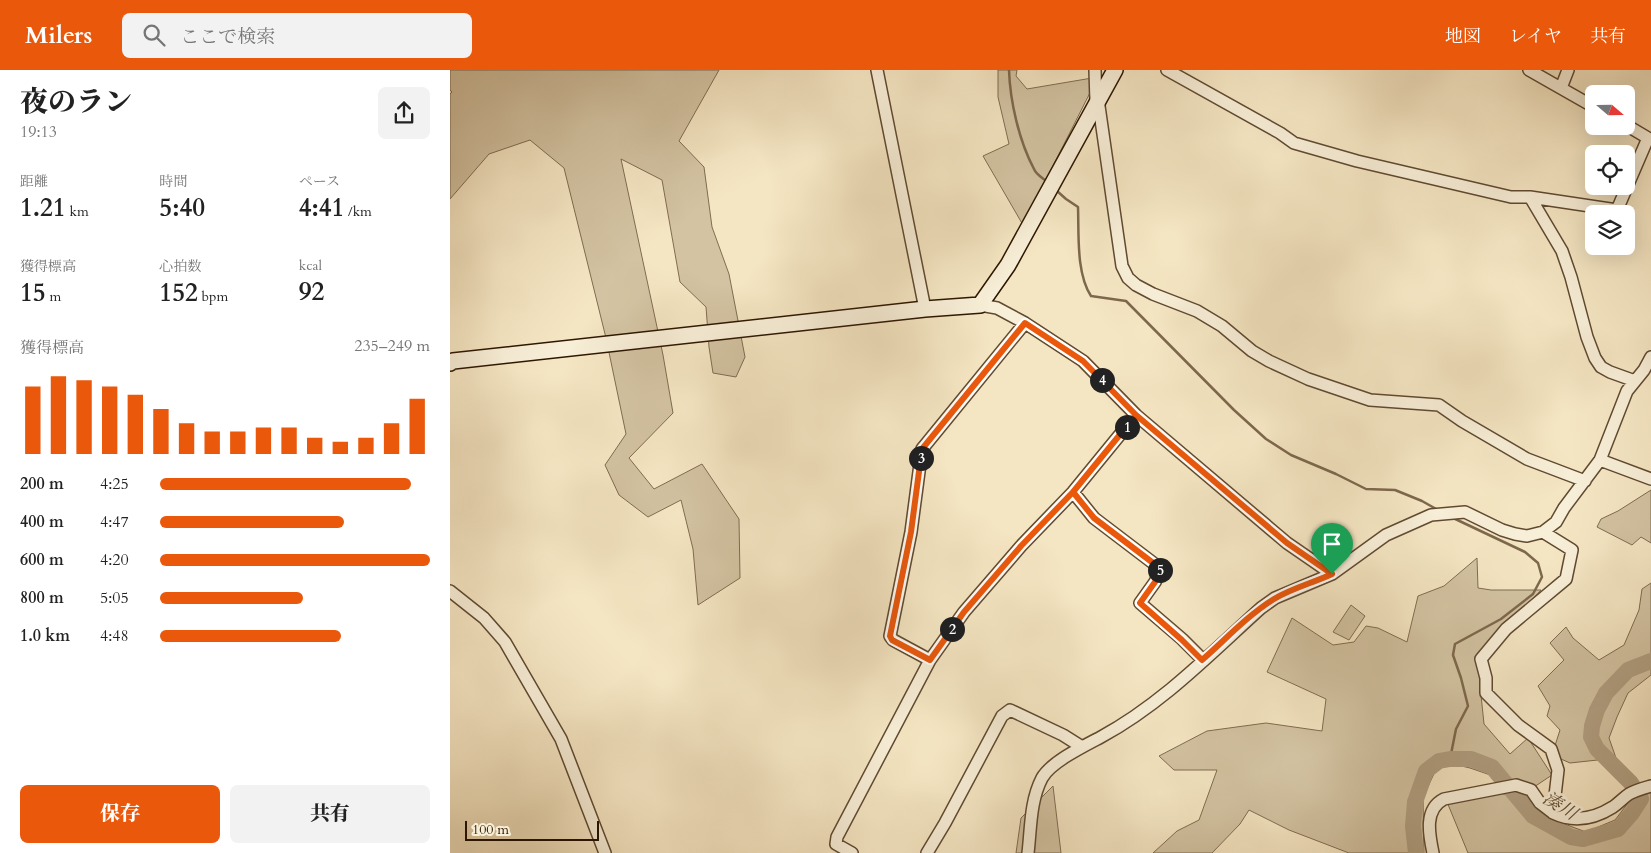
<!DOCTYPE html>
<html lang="ja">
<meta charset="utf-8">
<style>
body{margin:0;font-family:Cardo,"Noto Serif JP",serif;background:#f2f2f2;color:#222;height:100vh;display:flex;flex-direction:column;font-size:19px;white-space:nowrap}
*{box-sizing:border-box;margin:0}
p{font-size:16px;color:#767676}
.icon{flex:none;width:28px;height:28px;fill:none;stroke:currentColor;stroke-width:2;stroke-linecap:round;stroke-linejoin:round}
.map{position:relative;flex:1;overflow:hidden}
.details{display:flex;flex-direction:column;background:#fff;width:450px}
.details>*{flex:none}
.needle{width:32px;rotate:110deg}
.controls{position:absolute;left:1135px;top:15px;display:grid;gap:10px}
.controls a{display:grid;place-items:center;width:50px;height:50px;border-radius:8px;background:#fff;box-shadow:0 5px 20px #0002;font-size:25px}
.scale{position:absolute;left:15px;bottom:12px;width:134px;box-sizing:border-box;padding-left:5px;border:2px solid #2e1600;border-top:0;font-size:14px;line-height:18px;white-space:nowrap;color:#2e1600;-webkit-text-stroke:4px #f8efd8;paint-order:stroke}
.pin{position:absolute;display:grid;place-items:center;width:42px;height:42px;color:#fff;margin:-51px -21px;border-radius:50% 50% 50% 0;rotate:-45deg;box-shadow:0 0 5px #0007}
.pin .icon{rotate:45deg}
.km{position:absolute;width:25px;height:25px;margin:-12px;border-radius:50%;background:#222;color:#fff;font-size:14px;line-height:25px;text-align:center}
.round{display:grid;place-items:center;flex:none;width:52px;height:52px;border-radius:8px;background:#f2f2f2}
.summary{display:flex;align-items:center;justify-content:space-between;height:85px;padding:0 20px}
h1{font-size:28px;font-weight:800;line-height:38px}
.figures{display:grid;grid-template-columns:repeat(3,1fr);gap:8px;height:85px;padding:5px 20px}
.figures div{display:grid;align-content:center}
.figures b{font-size:25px;font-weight:800}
.figures small{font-size:14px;font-weight:400}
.figures p{font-size:14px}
.chart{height:140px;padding:10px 20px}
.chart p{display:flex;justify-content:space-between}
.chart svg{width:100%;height:90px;margin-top:5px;stroke:#ea580c;stroke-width:6}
.action{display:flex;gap:10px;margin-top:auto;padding:10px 20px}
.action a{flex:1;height:58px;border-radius:8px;background:#ea580c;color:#fff;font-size:20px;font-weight:800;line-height:58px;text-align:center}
.action a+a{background:#f2f2f2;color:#222}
ul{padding:0 20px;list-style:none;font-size:16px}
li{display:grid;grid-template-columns:80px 60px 1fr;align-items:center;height:38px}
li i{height:12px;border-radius:6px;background:#ea580c}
header{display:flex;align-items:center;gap:30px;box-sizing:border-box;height:70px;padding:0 25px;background:#ea580c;color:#fff}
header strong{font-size:24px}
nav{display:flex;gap:28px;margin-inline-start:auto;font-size:18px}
.search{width:350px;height:45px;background:#f2f2f2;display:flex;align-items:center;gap:12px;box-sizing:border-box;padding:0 18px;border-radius:8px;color:#767676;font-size:19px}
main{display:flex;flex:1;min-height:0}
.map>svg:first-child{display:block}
.green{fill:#d3c3a2;stroke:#806c51}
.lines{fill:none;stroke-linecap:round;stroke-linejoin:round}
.stream{stroke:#7d684d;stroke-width:2.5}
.river{stroke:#b19f81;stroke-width:16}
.street-casing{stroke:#604a31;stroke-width:14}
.secondary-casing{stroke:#2e1600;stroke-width:18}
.street{stroke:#f8efd8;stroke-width:11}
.secondary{stroke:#f8efd8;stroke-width:15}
.route-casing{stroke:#fff;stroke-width:10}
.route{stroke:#ea580c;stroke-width:6}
.labels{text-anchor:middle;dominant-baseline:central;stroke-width:5;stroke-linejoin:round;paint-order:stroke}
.water-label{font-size:18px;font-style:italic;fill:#624d34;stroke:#f8efd8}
</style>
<header>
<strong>Milers</strong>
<div class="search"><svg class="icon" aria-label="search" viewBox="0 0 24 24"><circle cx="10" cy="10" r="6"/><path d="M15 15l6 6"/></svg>ここで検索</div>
<nav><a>地図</a><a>レイヤ</a><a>共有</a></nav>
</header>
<main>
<section class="details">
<div class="summary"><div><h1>夜のラン</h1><p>19:13</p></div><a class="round"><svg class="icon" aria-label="share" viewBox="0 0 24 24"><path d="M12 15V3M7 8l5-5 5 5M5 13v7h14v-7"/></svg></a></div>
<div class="figures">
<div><p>距離</p><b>1.21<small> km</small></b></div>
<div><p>時間</p><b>5:40</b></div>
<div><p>ペース</p><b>4:41<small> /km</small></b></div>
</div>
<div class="figures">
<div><p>獲得標高</p><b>15<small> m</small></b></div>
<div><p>心拍数</p><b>152<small> bpm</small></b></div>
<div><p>kcal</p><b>92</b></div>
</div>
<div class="chart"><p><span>獲得標高</span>235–249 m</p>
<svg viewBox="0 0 160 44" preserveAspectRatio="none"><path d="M5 44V11M15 44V6M25 44V8M35 44V11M45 44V15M55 44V22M65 44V29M75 44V33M85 44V33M95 44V31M105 44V31M115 44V36M125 44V38M135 44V36M145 44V29M155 44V17"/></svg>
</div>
<ul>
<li><b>200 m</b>4:25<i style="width:93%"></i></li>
<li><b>400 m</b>4:47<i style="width:68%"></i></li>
<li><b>600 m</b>4:20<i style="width:100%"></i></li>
<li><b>800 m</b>5:05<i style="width:53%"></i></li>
<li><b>1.0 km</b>4:48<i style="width:67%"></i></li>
</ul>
<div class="action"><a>保存</a><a>共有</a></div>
</section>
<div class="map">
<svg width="1201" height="783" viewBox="0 0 1201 783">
<rect width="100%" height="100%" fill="#f5e6c3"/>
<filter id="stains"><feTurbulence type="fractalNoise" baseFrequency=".004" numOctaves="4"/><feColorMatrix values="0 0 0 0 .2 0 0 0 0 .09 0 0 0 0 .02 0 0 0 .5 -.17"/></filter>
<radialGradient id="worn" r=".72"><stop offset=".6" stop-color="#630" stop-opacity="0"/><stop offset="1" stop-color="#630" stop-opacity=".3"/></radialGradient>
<path class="green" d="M0,0H269L229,71L254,97L262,157L279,204L295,287L286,307L263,303L259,277L256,237L230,212L212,110L171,89L213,285L223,343L179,388L204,419L252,394L289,449L290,508L248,535L243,479L231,430L198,447L169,425L155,395L176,364L156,268L114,98L80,70L39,84L0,129V24L2,22L0,20Z
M548,0H567L566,6L577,19L648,7L573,155L533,86L559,74L548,27Z
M1201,420V473L1191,467L1182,475L1147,457L1151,449L1168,441Z
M1027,488L1028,518L1041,520H1091L1035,580L1031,625L1034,654L1060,684L1078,668L1102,705L1081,719L1020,698L990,691L973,727L974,783H899L839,760L799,740L790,754L762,783H703L727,761L749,750L767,700H724L709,686L757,661L816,653L872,661L876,629L817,602L842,548L883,575L904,572L916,556L928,558L957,572L968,526L994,516Z
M1201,513V605L1178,623L1167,647L1159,668L1166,688L1120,693L1102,685L1110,660L1097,646L1100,636L1088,616L1114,590L1100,573L1116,557L1123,568L1149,590L1174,575L1189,540L1192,519Z
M901,535L915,546L899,570L883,562Z
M1201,714V783H1018L997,732L1041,722L1068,726L1101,749L1136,762L1165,750L1185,724Z
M603,716L611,783H566L571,748Z"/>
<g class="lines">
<path class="stream" d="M559,0C560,31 569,71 584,99C586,104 591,107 595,110
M607,121L616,129L628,137C629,164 626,203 641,226L676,231L784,340L816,369L841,385L886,404L916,419L945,420L972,431L988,440
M1000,689L1006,659L1018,636L1011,608L1003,585L1005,574L1051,549L1083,524L1092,507L1088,493L1075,482L1001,447"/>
<path class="river" d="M966,783L963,756L965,732L976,701L989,691L1000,689H1021L1042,697L1083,746L1121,767L1133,769L1168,759L1182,743L1191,729L1181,713L1147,679L1141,667L1142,656L1147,640L1156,623L1178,600L1201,591"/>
<g class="street-casing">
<path id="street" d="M427,0L475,239
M645,0L646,32L649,36L672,196L678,208L686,215L703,224L747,241L772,256L802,281L819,291L858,309L920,330L989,335L1012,351L1077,389L1135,411
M717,0L830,63L844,73L907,91L1061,127H1080L1167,140L1198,68L1176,55
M1079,0L1144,37
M1111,18L1118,0
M1080,127L1112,181L1121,207L1137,267L1145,288L1151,297L1160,302L1185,311
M530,235L547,238L575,253L633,291L686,345L837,473L882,504
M1150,390L1201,409
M623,422L644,448L711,499L705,512L690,533L732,569L753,590
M1093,462L1122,480L1116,509L1056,559L1031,589L1036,608V623L1068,655L1101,679L1108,700L1103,743C1124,753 1144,749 1163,737C1169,733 1173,728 1179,724C1186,720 1194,718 1201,716
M0,521L34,548L55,572L111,669L155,783
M480,590L443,570L440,566L461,462L472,379L575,253
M402,783L386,774L387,767L480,590L514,542L571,476L623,422L686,345
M477,783L495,753L552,646L560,640L613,665L632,677
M578,783C581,758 580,731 592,708C601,692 634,676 651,667C712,634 760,584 811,538L825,528L882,504L936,465L981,445L1015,442L1052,460L1065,464L1077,466L1093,462L1106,452L1114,438L1150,390L1177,321L1194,300L1201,287
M983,783C979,764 974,739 994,729L1066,715L1081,720L1090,733L1103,743"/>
</g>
<g class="secondary-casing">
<path id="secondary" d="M0,293L3,291L475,239L530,235L558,195L665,0"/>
</g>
<use href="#street" class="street"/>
<use href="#secondary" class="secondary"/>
</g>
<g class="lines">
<g class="route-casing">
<path id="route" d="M882,504L837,473L686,345L623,422L571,476L514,542L480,590L442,570L440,566L461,462L472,379L575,253L633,291L686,345L623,422L644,448L711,499L705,512L690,533L732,570L752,590C775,570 798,545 824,529C842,518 863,513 882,504"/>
</g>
<use href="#route" class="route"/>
</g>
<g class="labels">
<g class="water-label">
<text transform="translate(1110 736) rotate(32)">湊川</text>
</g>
</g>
<rect width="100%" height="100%" filter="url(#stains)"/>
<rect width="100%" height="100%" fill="url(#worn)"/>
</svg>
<div class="controls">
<a><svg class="needle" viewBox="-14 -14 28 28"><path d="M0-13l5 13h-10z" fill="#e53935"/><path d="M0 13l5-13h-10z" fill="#767676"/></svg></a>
<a><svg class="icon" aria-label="locate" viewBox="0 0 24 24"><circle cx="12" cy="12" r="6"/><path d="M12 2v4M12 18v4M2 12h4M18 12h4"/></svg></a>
<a><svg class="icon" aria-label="layers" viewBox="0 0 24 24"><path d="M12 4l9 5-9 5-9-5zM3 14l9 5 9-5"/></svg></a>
</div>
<div class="scale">100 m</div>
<div class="pin" style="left:882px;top:504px;background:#1e9e55"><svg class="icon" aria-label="arrive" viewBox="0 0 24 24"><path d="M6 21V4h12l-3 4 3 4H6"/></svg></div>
<b class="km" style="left:677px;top:357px">1</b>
<b class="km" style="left:502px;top:559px">2</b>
<b class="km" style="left:471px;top:388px">3</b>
<b class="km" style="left:652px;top:310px">4</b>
<b class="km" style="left:710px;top:500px">5</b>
</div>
</main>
